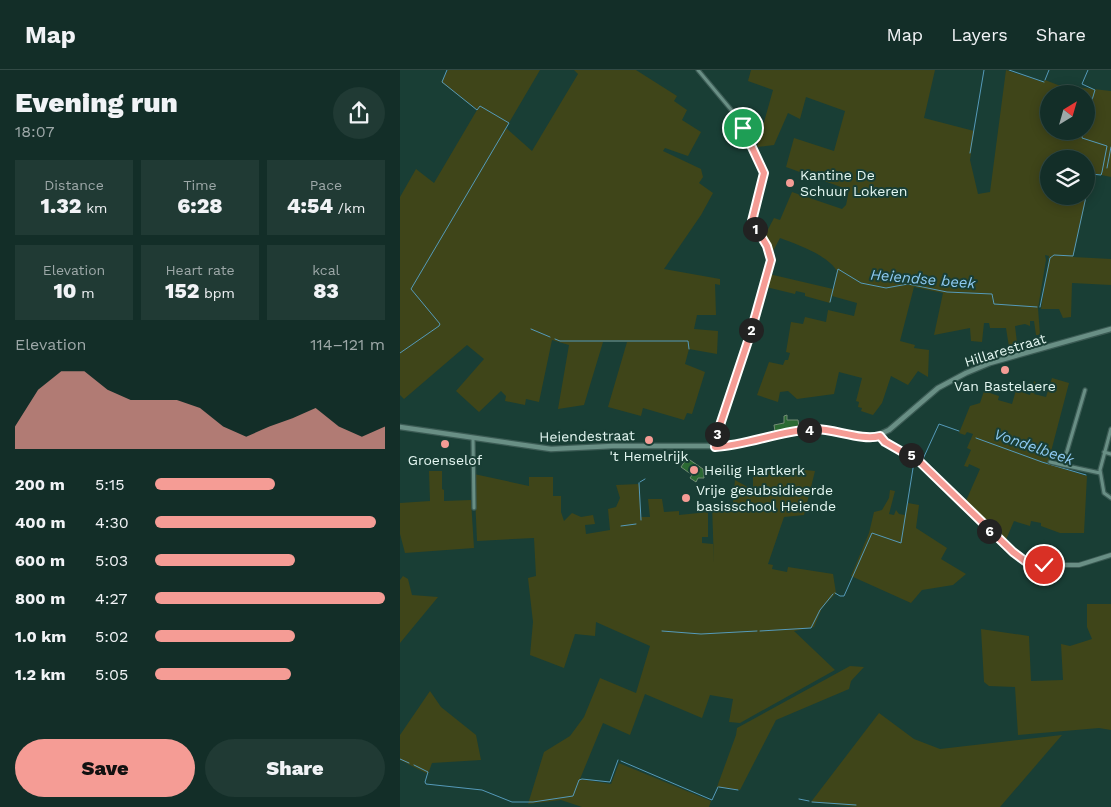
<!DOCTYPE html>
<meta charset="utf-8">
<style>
body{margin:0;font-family:"Work Sans",sans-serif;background:#203a34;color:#f1f3f6;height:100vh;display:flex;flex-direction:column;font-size:19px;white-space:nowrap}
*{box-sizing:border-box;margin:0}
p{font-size:16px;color:#9da8a8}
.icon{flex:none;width:28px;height:28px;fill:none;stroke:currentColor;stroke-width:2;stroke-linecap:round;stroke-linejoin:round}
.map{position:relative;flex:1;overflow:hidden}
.details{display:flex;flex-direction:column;background:#132e28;width:400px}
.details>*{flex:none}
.needle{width:32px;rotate:37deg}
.tools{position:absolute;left:640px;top:15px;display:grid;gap:10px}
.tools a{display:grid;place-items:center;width:55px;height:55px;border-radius:50%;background:#132e28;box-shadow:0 2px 12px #0003,0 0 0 1px #324a45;font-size:25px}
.pin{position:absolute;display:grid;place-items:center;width:42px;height:42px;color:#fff;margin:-21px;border:2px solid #fff;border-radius:50%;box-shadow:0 1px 5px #0007}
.km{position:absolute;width:25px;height:25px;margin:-12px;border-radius:50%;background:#222;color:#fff;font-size:14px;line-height:25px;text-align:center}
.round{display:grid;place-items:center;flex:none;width:52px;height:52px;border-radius:26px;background:#203a34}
.headline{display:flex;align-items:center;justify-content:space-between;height:85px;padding:0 15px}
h1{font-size:28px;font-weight:800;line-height:38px}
.figures{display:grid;grid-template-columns:repeat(3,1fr);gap:8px;height:85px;padding:5px 15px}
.figures div{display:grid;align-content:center;border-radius:0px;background:#203a34;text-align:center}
.figures b{font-size:21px;font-weight:800}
.figures small{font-size:14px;font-weight:400}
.figures p{font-size:14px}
.chart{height:140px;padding:10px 15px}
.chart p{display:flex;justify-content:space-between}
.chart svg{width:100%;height:90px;margin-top:5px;fill:#f59c95;opacity:.7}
.action{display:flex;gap:10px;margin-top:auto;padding:10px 15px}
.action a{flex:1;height:58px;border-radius:30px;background:#f59c95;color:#111;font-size:20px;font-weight:800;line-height:58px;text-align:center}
.action a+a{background:#203a34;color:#f1f3f6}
ul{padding:0 15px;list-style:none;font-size:16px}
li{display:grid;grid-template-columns:80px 60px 1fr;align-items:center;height:38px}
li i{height:12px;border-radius:6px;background:#f59c95}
header{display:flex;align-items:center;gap:30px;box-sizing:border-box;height:70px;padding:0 25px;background:#132e28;border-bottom:1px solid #324a45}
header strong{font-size:24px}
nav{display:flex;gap:28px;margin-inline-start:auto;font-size:18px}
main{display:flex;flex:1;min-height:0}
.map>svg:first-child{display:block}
.green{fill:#3f4519;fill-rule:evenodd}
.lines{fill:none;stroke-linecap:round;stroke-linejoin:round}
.stream{stroke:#559ab9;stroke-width:1}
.building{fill:#2b6a33;stroke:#738b74}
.minor-casing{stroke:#3b5b54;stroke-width:5.5}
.tertiary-casing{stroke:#3b5b54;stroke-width:6}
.secondary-casing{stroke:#3b5b54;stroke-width:7}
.minor{stroke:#698f85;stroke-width:3}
.tertiary{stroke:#698f85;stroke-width:4}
.secondary{stroke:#698f85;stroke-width:4.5}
.route-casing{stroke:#fff;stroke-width:10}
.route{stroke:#f59c95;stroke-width:6}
.poi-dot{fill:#f59c95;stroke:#193e35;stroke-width:2}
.labels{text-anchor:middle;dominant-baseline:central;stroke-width:4;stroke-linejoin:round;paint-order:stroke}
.poi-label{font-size:14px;fill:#e4f7f2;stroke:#193e35;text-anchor:start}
.street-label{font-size:14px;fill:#e4f7f2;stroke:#193e35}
.water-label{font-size:15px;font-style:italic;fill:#8ec9f0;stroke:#193e35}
</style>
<header>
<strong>Map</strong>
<nav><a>Map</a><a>Layers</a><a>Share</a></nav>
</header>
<main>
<section class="details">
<div class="headline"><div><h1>Evening run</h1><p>18:07</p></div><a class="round"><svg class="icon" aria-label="share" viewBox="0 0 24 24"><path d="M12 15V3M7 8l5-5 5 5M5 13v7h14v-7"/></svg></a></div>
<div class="figures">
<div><p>Distance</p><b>1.32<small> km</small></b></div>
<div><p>Time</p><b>6:28</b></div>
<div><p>Pace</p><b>4:54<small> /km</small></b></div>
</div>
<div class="figures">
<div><p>Elevation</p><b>10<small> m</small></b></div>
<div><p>Heart rate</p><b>152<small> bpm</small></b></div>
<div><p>kcal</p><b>83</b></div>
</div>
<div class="chart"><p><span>Elevation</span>114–121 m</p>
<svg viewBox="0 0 160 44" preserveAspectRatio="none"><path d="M0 44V33L10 15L20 6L30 6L40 15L50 20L60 20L70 20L80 24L90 33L100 38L110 33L120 29L130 24L140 33L150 38L160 33V44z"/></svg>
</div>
<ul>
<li><b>200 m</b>5:15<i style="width:52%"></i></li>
<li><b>400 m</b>4:30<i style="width:96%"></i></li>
<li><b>600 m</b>5:03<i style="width:61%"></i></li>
<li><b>800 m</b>4:27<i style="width:100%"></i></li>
<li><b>1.0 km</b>5:02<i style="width:61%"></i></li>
<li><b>1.2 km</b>5:05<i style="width:59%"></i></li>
</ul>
<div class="action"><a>Save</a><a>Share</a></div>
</section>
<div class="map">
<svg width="711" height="737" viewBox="0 0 711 737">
<rect width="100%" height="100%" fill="#193e35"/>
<path class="green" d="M48,0H140L106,58L132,81L178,4L174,0H236L277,26L274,31L287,40L282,50L301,62L288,86L265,78L263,81L301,99L303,107L299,113L313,123L301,145L264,199L320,209V215L315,214L316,245H297L294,259L318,261L317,284L289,279L285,294L305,302L292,344L287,343L284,350L243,338L241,346L208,337L227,272H203L184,335L158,339L169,275L152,270L139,332L126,329L125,335L105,331L106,326L101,321L79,342L56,321L84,289L67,275L4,329L0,325V127L16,99L34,113L77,40L41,12Z
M351,0H535L524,48L574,61L570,90L578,124L590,122L606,0L643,12L645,10L658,15L711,21V107L692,103L673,187L711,189V215L672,213L671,247L663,248L659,239H641L649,186L645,185L646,190L638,238L640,265H636L634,251H630V256L625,254L615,256L618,281L610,283L606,258H590L589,253H584L582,272L571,271L570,258L534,265L543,223L514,217L500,271L515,275L514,278L529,280L528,307L518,301L508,315L491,306L482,333L473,345L461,341L462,338L458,337L459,332L456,331L462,308L439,302L434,324L397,329L388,321L380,322L378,332L357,325L369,292L383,295L385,290H388L390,283L386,282L391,252L403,254L405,247L426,252L428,240L454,246L457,233L432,226L430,233L405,226V223L396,221L395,224L366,217L369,204L433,219L437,201C426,184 398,175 380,168L372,183L364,167L374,148L380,150L392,122L442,139L446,135L449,120L386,97L394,68L434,81L445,41L406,27L400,49L388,43L374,75L357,77L373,20L348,11ZM649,24H686V61H649ZM649,89H686V126H649Z
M652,308L669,313L648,393L639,391L687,406L684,463H660L641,456V453L631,451L630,456L614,451L605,472L565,433L580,399L569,394L568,397L564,396L571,380L567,378L573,364L567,362L565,365L559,363L570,336L580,333L584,321L599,326L598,330L612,334L616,320L630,325L634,311L640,316L634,324L646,327Z
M394,399L415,401L404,445L384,447L368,494L373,495L372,499L387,502L388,497L433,504L436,523L422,538L414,557L394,561L435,600L340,653L329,652L333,629L310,625L302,648L245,624L230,665L203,653L180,709L211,714L219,693L311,731L309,737H182L161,730L128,734L144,682L170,666L184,647L200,608L236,623L250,576L196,552L195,566L175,564L164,598L130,585L133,552L128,508L136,506L134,468L77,471L74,404L129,416V407H153V426H161V442L164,451L172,443L181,447L193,445L195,454L185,455L186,464L210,460L208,439L216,437L220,428L216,415L239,414L241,447H250L248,429H262L264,442L279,441V445L308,442V467H302V473L313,474L314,494L312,434L333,433L335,410L353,420V402Z
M29,401H42V419L44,420V431L71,430L74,478L5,483L0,464V433L30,431Z
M490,420L495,421L489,444L494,445L496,440L499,444L505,445L508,433L519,435L516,458L547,478L541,489L566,504L553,515L522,520L511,533L451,506L469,463L474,442L482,440L489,428Z
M3,506L8,509L12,525L38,527L0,573V510Z
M687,534H711V660L699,658L618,665L615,617L589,616L584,612L581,559L629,566L631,611L663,610L661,574L670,576L692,569L687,557Z
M450,596L464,597L451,611L449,619L376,650L340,720L317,717L336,665L337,658Z
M30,621L41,637L76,665L81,690L32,693L28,704L0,690V665Z
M479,643L514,669L540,679L662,665L600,737H457L411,732Z"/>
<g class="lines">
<path class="stream" d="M609,0L644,12
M645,10L649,0
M686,50L695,20L682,14L688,0
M570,83L584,0
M707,98L711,77
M430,232L438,199L461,213L486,218L508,214L547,222L592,224L594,234L637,237
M640,237L650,188L654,185L673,186L691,104L701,105L702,102L707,76L682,68L683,61
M131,259L150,267
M155,269L160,271H288L289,279
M0,283L39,256L40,254L11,219L109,53L80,36L77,40L42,12L47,0
M576,368L642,392L686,405
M523,389L539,354L559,361
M240,412L245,409
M239,413L241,450
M221,456L236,454
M435,523L440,526H444L472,463L501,473L514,392
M262,561L301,564L357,561
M360,561L411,558L420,540L433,524
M0,689L9,693
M221,691L312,730L318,717
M14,695L28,702L25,712L26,714L82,720L112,732H133L173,726L179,710L182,709L210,712L218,690
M319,717L338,720
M399,729L409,731
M412,732L456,735"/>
</g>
<path class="building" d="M387,345V350H398L399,357L375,361L374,355L384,353V346Z
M287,388L303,399L304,408H298L296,412L290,408L292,405L281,397Z"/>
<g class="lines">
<g class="minor-casing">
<path id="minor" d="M298,0L338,48L364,99V110L352,144V151L367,176L371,190L350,265L318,361L315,377
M685,320L663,395L700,403
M711,359L700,400L704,423L711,428
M73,368L74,438
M704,382L711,384
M650,392L663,395"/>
</g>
<g class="tertiary-casing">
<path id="tertiary" d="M480,366L485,372L520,392L599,471L625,491L645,495H679L711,485"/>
</g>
<g class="secondary-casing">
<path id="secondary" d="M0,357L151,379L213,376H323L413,359L474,367L489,360L538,318L566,303L590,293L711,259"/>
</g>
<use href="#minor" class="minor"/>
<use href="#tertiary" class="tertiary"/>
<use href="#secondary" class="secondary"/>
</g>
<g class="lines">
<g class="route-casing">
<path id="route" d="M343,58L364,103L352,151L367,176L371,190L350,265L318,361L315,377C349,375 381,360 415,359C435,359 462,371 480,366L485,372L520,392L613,482L625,491L644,495"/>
</g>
<use href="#route" class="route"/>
</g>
<g class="poi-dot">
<circle cx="390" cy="113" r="5"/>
<circle cx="605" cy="300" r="5"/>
<circle cx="249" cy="370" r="5"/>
<circle cx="45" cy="374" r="5"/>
<circle cx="294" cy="400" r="5"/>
<circle cx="286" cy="428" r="5"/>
</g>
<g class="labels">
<g class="poi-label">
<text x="400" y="105">Kantine De<tspan x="400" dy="16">Schuur Lokeren</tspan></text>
<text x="605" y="316" text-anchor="middle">Van Bastelaere</text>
<text x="249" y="386" text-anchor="middle">'t Hemelrijk</text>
<text x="45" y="390" text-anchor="middle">Groenselof</text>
<text x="304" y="400">Heilig Hartkerk</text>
<text x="296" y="420">Vrije gesubsidieerde<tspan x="296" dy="16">basisschool Heiende</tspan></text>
</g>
<g class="street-label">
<text transform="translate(605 280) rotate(-17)">Hillarestraat</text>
<text transform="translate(187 366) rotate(-1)">Heiendestraat</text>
</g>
<g class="water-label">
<text transform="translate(523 209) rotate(5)">Heiendse beek</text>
<text transform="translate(634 377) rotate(19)">Vondelbeek</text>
</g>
</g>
</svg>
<div class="tools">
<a><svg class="needle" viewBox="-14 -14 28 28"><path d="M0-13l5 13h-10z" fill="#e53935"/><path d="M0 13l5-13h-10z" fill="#9da8a8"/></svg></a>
<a><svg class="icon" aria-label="layers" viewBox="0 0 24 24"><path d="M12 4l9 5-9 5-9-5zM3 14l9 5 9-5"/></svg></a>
</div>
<div class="pin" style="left:343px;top:58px;background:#1e9e55"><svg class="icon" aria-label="arrive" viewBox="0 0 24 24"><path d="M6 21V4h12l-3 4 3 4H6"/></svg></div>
<div class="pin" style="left:644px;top:495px;background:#d93025"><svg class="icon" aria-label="check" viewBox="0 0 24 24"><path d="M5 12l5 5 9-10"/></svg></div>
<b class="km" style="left:355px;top:159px">1</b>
<b class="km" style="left:351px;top:260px">2</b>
<b class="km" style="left:317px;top:364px">3</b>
<b class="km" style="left:409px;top:360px">4</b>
<b class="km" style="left:511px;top:385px">5</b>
<b class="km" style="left:589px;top:461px">6</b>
</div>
</main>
